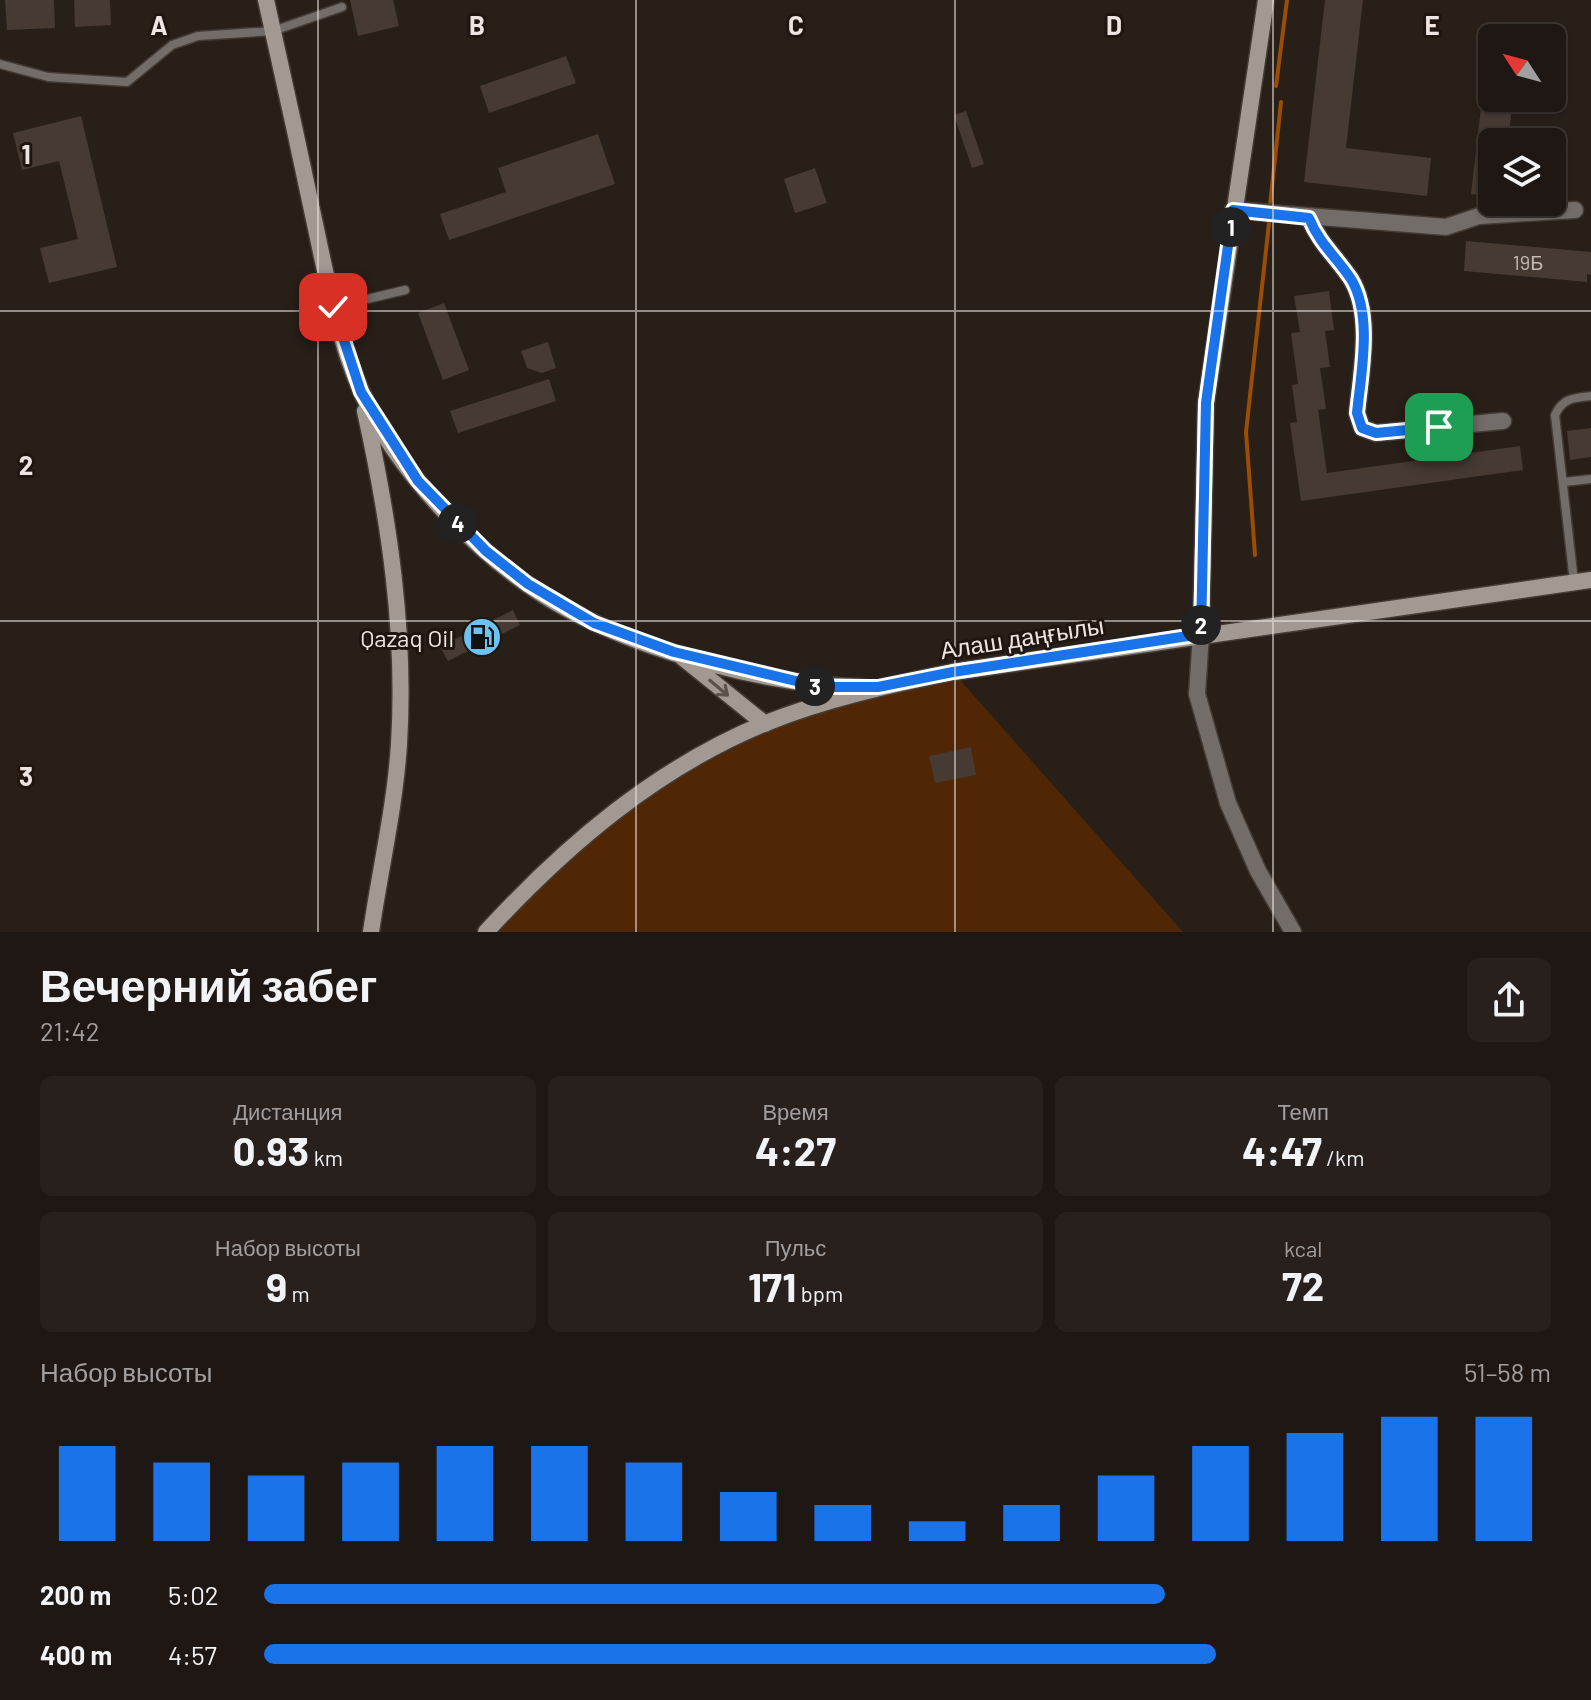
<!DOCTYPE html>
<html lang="ru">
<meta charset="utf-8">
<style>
body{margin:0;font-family:Barlow,sans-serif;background:#27201c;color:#f1f3f6;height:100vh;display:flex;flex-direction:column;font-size:30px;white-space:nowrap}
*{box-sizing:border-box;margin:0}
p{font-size:26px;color:#a19fa0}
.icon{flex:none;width:44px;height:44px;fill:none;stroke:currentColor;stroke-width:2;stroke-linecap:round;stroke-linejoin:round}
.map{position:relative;height:932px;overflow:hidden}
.details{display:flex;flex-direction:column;background:#1f1713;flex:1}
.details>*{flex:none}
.needle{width:52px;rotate:306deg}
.buttons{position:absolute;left:1478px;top:24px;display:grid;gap:16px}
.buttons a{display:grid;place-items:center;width:88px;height:88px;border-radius:12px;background:#1f1713;box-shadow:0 2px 6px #0004,0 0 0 2px #3c3633;font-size:40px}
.pin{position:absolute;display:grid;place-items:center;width:68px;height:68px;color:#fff;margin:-34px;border-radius:16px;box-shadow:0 4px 12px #0006}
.km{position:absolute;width:40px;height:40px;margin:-20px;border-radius:50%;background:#222;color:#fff;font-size:22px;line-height:40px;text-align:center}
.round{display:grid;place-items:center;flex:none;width:84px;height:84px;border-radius:12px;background:#27201c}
.head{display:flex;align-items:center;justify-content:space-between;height:136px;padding:0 40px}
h1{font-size:44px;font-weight:700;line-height:60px}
.metrics{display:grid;grid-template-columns:repeat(3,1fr);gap:12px;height:136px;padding:8px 40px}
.metrics div{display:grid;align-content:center;border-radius:12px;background:#27201c;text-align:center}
.metrics b{font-size:40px;font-weight:700}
.metrics small{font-size:22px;font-weight:400}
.metrics p{font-size:22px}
.chart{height:224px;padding:16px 40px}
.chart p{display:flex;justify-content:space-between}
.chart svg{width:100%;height:144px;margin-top:8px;stroke:#1a73e8;stroke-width:6}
ul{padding:0 40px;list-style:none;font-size:26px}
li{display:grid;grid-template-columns:128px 96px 1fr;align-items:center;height:60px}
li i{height:20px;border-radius:10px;background:#1a73e8}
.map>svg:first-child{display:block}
.green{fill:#502604}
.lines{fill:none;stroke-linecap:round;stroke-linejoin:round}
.stream{stroke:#9a4d03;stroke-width:4}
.building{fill:#463a33}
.lane-casing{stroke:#443b35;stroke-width:11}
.street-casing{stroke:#443b35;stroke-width:19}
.secondary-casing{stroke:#443b35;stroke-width:19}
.lane{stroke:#736d6a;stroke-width:8}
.street{stroke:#736d6a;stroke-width:16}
.secondary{stroke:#a29993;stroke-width:16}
.oneway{stroke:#5a514a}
.route-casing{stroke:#fff;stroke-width:16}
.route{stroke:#1a73e8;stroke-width:10}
.grid{fill:none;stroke:#ede5e1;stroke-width:2;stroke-opacity:0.55}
.labels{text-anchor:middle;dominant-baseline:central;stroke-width:6;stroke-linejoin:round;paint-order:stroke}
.number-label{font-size:20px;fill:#c3bab6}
.poi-label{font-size:24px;fill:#ede5e1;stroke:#20160f;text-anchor:end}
.street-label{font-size:24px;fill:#ede5e1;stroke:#20160f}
.grid-label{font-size:26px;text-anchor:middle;font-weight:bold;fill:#ede5e1;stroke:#20160f;stroke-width:6;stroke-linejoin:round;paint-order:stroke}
</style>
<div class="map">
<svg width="1591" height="932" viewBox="0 0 1591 932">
<rect width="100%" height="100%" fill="#291f19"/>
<path class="green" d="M953,672L1183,932H486L598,822L765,724Z"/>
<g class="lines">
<path class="stream" d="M1276,86L1287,0
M1270,205L1281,102
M1255,555L1246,432L1269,223"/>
</g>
<path class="building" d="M5,0H54L55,28L7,30Z
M74,0H110L111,25L75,27Z
M350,0H393L399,26L358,36Z
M1325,0H1363L1346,148L1431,158L1427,196L1304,182Z
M566,56L576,83L489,113L480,86Z
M1485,73L1492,74V98H1513L1508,142H1492V196L1471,194Z
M966,111L984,164L972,168L954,115Z
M81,116L117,267L49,283L40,248L78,239L59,161L22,170L13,133Z
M598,134L615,184L449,240L440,214L506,192L498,168Z
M815,168L827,203L795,213L784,179Z
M1466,241L1591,252V275L1587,274V282L1464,271Z
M1329,291L1334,330L1325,331L1330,367L1320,368L1326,409L1318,410L1327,473L1520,446L1523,470L1301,501L1290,423L1297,422L1292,385L1298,384L1291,333L1300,332L1294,296Z
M444,303L469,370L443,380L418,313Z
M548,342L556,368L542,373L527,368L521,351Z
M549,379L556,401L458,433L450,411Z
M1591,428V457L1570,460L1567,431Z
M513,610L520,625L448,661L440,647Z
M971,747L976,775L935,783L929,756Z"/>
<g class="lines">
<g class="lane-casing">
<path id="lane" d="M0,64L48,77L127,82L172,45L198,36L273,31L342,7
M334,307L405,290
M1564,482L1591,479
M1574,582L1555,415C1563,398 1573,398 1591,396"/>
</g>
<g class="street-casing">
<path id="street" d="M1233,210L1446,227L1479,216L1575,210
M1309,218C1319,242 1337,258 1351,279C1373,314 1361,373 1357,413L1362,428L1376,433L1503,421
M1201,634L1197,694L1228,803L1258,871L1293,932"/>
</g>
<g class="secondary-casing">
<path id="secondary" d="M266,0C283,75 299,149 315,224C327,280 338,340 362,393C398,475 488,566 567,609C646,652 772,686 862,687
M365,411C389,520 406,632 399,744C395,807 380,870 371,932
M1201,634L1206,403L1266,0
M682,657L765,724
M486,932C565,846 656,768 766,723C826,699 890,685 953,672L1591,580"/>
</g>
<use href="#lane" class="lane"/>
<use href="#street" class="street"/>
<use href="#secondary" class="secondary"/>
</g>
<defs><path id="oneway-shaft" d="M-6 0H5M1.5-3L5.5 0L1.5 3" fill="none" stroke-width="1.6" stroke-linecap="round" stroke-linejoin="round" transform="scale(2)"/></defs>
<use class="oneway" href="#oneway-shaft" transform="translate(719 688) rotate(40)"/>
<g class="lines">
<g class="route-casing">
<path id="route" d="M333,307L361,392L418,481L486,551L528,584L594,623L674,652L821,687H878L953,672L1201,634L1206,403L1233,210L1309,218C1319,243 1337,258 1351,279C1373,315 1361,373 1357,413L1362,428L1376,433L1439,427"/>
</g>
<use href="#route" class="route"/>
</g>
<path class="grid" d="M318,0V932M636,0V932M955,0V932M1273,0V932M0,311H1591M0,621H1591"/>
<defs>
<g id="fuel-disc" transform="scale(2)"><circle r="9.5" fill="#6cc3f2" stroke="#20160f"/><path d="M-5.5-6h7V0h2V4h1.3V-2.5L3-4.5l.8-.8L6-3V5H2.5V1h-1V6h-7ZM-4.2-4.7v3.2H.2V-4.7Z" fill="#111"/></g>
</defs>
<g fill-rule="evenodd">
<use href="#fuel-disc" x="482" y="637"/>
</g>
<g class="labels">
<g class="number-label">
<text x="1528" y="262">19Б</text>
</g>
<g class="poi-label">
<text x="454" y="637">Qazaq Oil</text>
</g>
<g class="street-label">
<text transform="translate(1022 637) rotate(-9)">Алаш даңғылы</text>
</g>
</g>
<g class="grid-label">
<text x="159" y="35">A</text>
<text x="477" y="35">B</text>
<text x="796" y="35">C</text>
<text x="1114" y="35">D</text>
<text x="1432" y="35">E</text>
<text x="26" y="164">1</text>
<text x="26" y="475">2</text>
<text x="26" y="786">3</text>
</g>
</svg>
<div class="buttons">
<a><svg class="needle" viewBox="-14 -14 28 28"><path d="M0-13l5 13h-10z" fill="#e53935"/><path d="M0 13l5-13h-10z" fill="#a19fa0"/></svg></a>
<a><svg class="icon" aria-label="layers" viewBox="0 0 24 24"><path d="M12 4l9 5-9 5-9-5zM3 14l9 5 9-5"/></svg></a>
</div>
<div class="pin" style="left:1439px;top:427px;background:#1e9e55"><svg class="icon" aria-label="arrive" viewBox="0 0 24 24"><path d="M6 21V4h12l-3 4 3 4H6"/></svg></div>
<div class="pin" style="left:333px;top:307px;background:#d93025"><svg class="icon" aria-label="check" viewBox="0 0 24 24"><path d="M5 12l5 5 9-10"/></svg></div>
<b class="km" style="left:1231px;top:227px">1</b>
<b class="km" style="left:1201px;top:625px">2</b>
<b class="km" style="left:815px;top:686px">3</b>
<b class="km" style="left:458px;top:523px">4</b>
</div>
<section class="details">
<div class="head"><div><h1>Вечерний забег</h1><p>21:42</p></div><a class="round"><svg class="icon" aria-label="share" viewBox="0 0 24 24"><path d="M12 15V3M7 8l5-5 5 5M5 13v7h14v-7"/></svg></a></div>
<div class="metrics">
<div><p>Дистанция</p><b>0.93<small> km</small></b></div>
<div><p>Время</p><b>4:27</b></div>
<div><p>Темп</p><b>4:47<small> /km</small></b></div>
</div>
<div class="metrics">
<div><p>Набор высоты</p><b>9<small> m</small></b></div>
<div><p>Пульс</p><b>171<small> bpm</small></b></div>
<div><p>kcal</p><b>72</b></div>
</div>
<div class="chart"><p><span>Набор высоты</span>51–58 m</p>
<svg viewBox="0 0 160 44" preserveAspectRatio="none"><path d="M5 44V15M15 44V20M25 44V24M35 44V20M45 44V15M55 44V15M65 44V20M75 44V29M85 44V33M95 44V38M105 44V33M115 44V24M125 44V15M135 44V11M145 44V6M155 44V6"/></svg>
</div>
<ul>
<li><b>200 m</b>5:02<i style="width:70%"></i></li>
<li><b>400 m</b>4:57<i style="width:74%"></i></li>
</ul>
</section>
